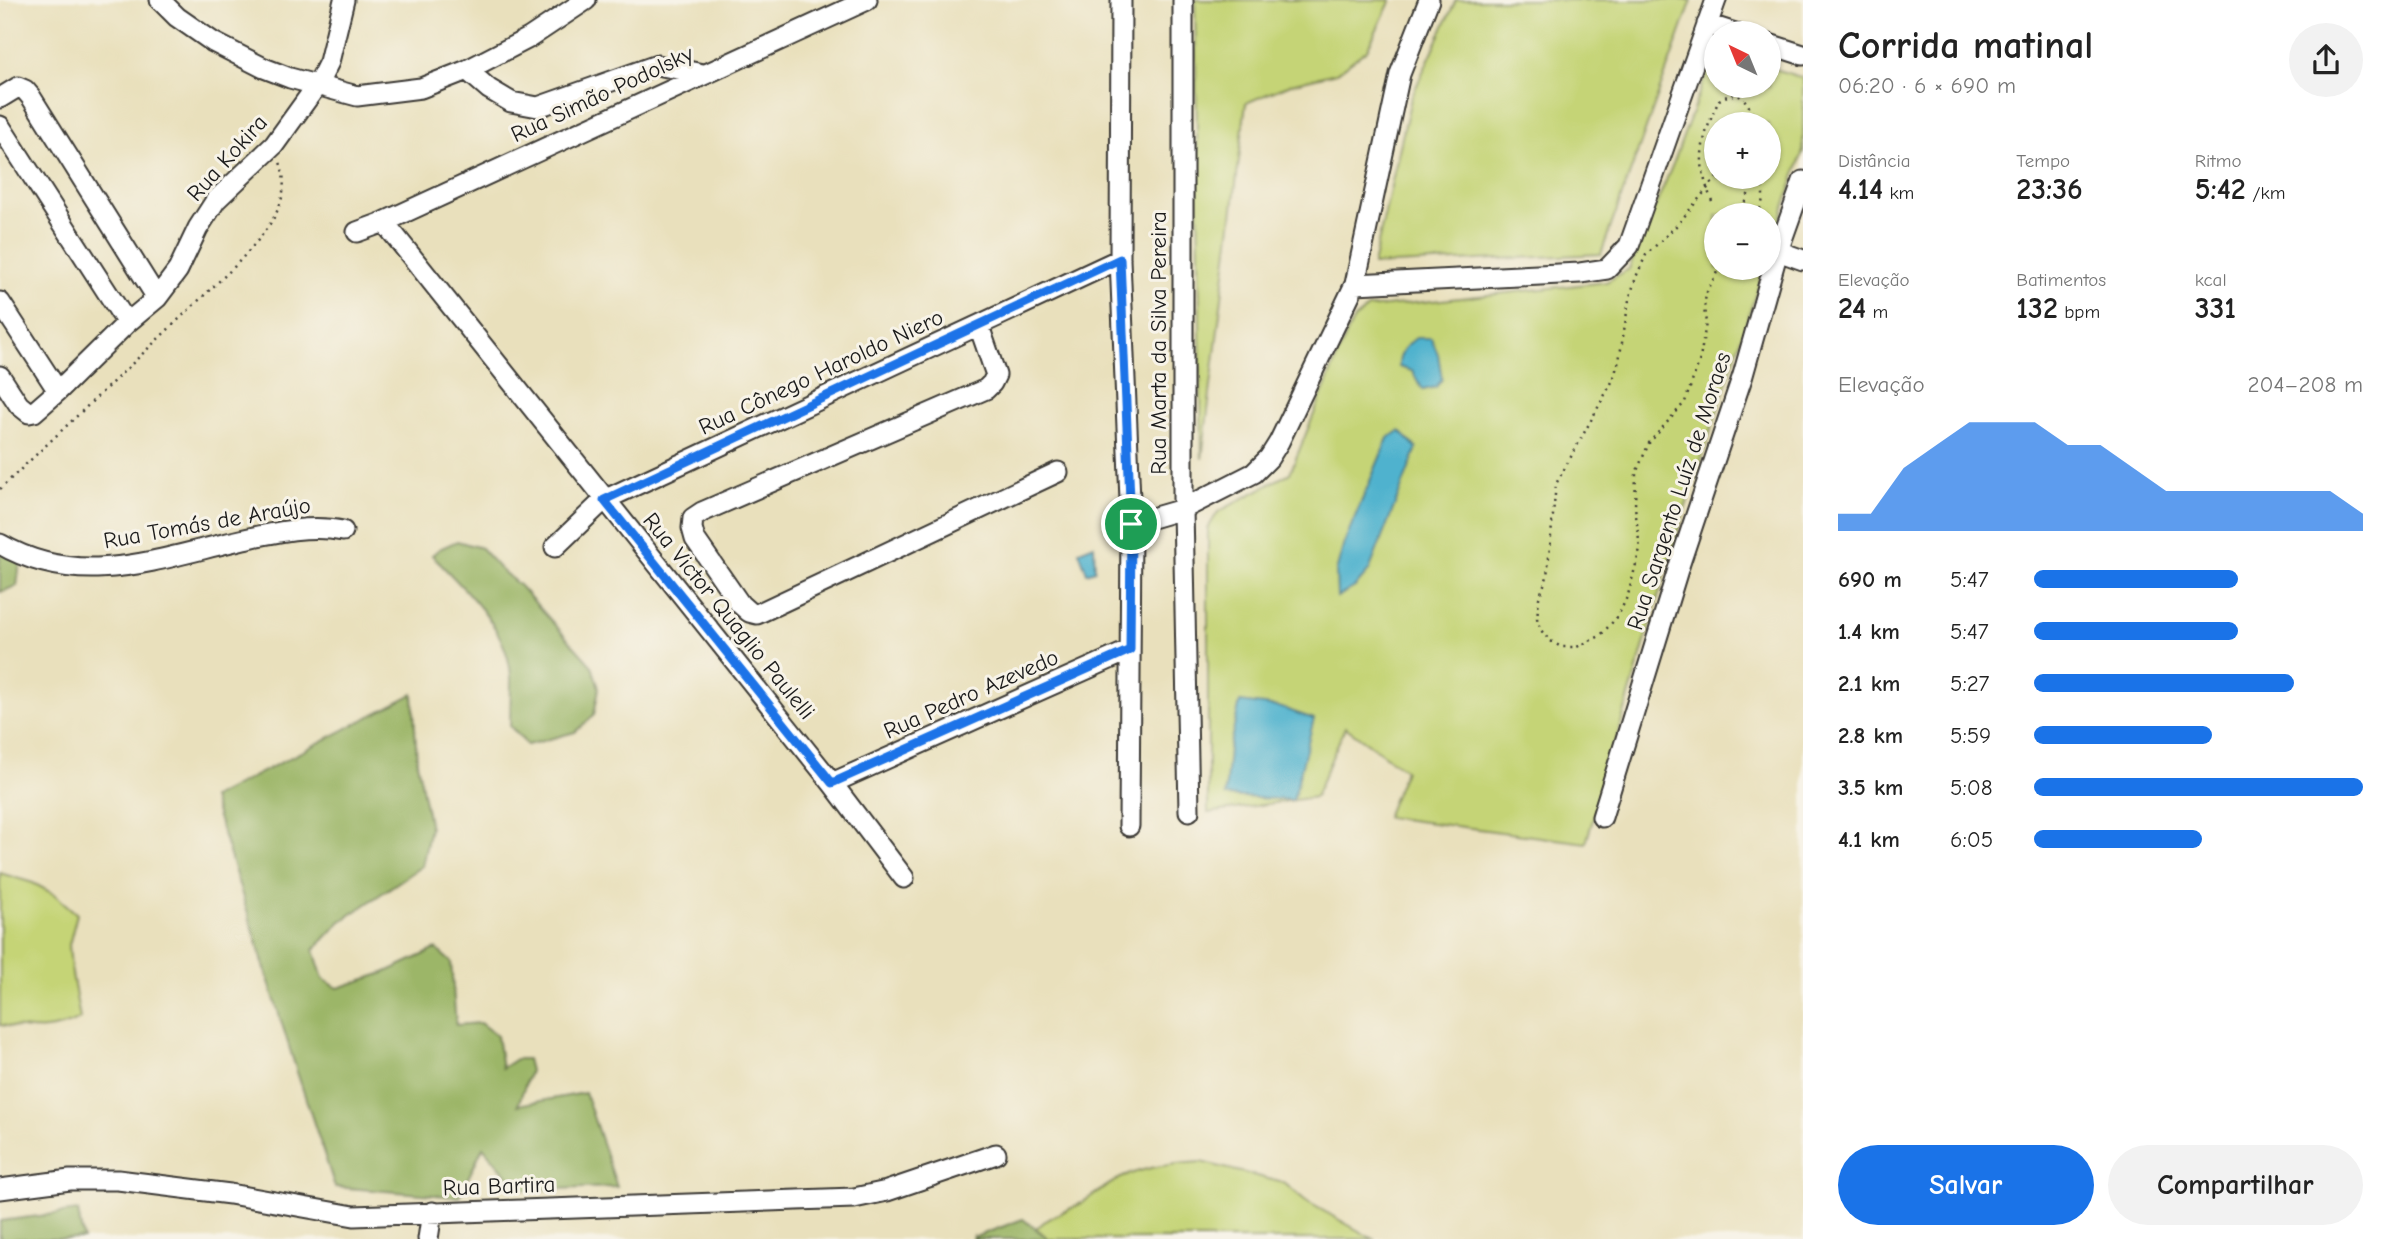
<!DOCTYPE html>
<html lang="pt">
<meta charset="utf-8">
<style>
body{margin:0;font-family:"Comic Neue",sans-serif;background:#f2f2f2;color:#222;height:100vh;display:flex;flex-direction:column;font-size:26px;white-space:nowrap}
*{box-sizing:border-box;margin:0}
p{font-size:23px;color:#767676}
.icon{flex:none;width:38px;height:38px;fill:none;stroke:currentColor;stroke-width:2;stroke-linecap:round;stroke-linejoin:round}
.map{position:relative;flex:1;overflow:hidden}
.side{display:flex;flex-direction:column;background:#fff;width:595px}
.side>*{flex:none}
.needle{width:46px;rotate:317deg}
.fabs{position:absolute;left:1704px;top:21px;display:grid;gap:14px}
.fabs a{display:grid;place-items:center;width:77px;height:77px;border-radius:50%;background:#fff;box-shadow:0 2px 5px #0004;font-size:35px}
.pin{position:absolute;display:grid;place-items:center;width:60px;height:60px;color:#fff;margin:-30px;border:4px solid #fff;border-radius:50%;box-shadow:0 2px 7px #0007}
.round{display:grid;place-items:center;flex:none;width:74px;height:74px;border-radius:37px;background:#f2f2f2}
.overview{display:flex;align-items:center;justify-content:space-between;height:119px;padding:0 35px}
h1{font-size:38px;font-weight:700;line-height:52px}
.figures{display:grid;grid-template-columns:repeat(3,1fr);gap:10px;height:119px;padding:7px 35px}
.figures div{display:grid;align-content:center}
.figures b{font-size:30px;font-weight:700}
.figures small{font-size:19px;font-weight:400}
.figures p{font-size:19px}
.chart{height:196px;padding:14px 35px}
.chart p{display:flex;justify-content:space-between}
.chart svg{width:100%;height:126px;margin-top:7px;fill:#1a73e8;opacity:.7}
.button{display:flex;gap:14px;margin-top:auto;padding:14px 35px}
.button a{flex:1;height:80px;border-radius:42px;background:#1a73e8;color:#fff;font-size:28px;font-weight:700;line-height:80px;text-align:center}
.button a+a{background:#f2f2f2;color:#222}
ul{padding:0 35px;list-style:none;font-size:23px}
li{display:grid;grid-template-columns:112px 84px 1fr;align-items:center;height:52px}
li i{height:18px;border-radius:9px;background:#1a73e8}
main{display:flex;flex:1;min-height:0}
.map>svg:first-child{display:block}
.green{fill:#c5d476;stroke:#707849;stroke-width:2;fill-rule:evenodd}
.forest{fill:#9cb667;stroke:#5c6942;stroke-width:2}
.water{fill:#50b2ce;stroke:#366775;stroke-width:2}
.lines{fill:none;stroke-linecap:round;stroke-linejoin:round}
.minor-casing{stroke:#3b3934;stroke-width:23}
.path{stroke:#3b3934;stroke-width:2.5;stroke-dasharray:2 5;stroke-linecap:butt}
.minor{stroke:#fff;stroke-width:19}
.route-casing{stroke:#fff;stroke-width:14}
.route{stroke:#1a73e8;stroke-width:9}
.labels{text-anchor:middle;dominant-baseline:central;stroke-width:6;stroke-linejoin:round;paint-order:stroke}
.street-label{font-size:23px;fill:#1c1c1c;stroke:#f7f3e8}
</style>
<main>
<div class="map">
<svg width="1803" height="1239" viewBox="0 0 1803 1239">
<rect width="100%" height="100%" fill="#f7f3e8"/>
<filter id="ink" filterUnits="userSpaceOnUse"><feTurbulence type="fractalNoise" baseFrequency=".0143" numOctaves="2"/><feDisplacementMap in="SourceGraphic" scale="14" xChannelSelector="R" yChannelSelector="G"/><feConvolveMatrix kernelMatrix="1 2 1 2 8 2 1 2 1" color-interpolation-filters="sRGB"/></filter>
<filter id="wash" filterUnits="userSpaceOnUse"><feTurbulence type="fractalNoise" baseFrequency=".00686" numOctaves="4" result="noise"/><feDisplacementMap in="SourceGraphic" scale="28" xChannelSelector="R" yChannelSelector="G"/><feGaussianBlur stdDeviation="1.57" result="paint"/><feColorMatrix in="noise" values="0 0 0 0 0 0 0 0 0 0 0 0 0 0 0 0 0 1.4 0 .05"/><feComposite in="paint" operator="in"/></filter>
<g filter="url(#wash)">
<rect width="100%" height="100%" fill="#e9e0bc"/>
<path class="green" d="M1195,0H1391L1367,50L1336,73L1291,84L1246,103L1202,459Z
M1456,0H1692L1601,254L1373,265L1411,98Z
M1717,58V86H1769V67L1803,78V151L1769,253V215H1717V268H1764L1674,543L1586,843L1386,817L1405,770L1345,727L1315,797L1208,813V528L1218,512L1290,473L1344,340L1354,319L1368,308L1606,282L1629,269L1673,164L1706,75ZM1717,124H1769V177H1717Z
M0,873L33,883L54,894L77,914L69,945L71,968L80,1019C47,1034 35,1030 0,1025Z
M1201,1162L1284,1183L1306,1201L1373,1239H1049L1036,1228C1050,1216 1058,1214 1074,1207C1090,1199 1104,1186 1121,1178C1146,1166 1173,1164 1201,1162Z"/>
<path class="forest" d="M457,541L481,548L500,569L520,586L592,666L599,688L594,715L575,732L527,745L510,726C510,710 511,693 511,677C508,626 464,590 432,555L439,549Z
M0,542L20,562L17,586L0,592Z
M413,694L417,762L430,828L422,866L340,922L314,950L323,979L338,988L384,973L436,949L451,962L456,1025L480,1023L497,1036L502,1068L516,1059H527L530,1071L518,1105L585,1093L617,1187L520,1190L483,1147L459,1197L335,1187L296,1069L212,798Z
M78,1211L83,1239H0V1221Z
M1023,1219L1049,1239H972L973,1235L975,1237Z"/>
<path class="water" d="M1416,338H1431L1438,354L1442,379L1436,387L1423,390L1412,371L1399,367C1399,352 1405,346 1416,338Z
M1400,431L1417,448L1369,571L1355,587L1337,597L1336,572L1344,543L1388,438Z
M1094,545L1095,570L1087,573L1079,551Z
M1240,702L1279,707L1314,719L1293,800L1225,796L1229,748Z"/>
</g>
<g filter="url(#ink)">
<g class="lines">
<g class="minor-casing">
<path id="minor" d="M160,0L177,17L213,42L264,68L290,78L357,96L421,88L467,70L529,38L586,0
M1121,0L1120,259L1131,524L1129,826
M1183,0V509L1189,811
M1707,24L1735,33
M1769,44L1803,55
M467,70L489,89L511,102L538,107L657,65L703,74
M0,98L18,87L25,90L31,97L157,298
M0,126L127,323
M384,222L832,783L904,878
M357,232L384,222L867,0
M1778,251L1803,260
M1355,284L1580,273L1607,269L1629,246L1716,0
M0,302L58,391L127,323L157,298L178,270L198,228L216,200L274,145L318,84L329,62L344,0
M979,326L996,375L992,383L986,389L702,512L693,518L692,528L695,539L740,604L749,612L757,614L1058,472
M0,376L19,405L29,413L34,412L58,391
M1131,524L1183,509L1254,473L1269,458L1279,442L1355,284L1400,74L1429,0
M0,544C90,596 177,550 269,534C293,529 318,526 343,531
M555,547L604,500L1120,259
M832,783L1130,650
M1602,817L1680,563L1743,375L1778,251L1803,181
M0,1189L70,1180H118L230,1194L354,1216L854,1198L887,1191L996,1154
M428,1239L432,1212"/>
</g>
<path class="path" d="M1717,177L1677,225L1646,255L1636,277L1629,300L1619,361L1612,382L1556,484L1547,577L1539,598L1537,618L1540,629L1549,640L1561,647H1577L1600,636L1618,616L1628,595L1640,549L1635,507L1636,473L1649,443L1685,402L1700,359L1706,323L1704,308L1706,294L1719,268
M1712,201C1695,160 1701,140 1719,100C1743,86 1749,104 1756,124
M1739,215L1756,177
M1756,215C1765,203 1765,190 1758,177
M0,489L235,266C261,237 295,205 280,162"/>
<use href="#minor" class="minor"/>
</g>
</g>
<g class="lines" filter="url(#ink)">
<g class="route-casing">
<path id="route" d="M1120,259L1131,524L1130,650L832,783L604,500Z"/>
</g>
<use href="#route" class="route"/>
</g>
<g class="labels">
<g class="street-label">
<text transform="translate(602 94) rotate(-25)">Rua Simão Podolsky</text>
<text transform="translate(227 158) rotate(-48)">Rua Kokira</text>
<text transform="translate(1158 343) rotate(-90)">Rua Marta da Silva Pereira</text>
<text transform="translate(821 372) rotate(-25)">Rua Cônego Haroldo Niero</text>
<text transform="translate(1679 491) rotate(-72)">Rua Sargento Luíz de Moraes</text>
<text transform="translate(207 523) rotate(-10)">Rua Tomás de Araújo</text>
<text transform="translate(729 616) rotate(51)">Rua Victor Quaglio Paulelli</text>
<text transform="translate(971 694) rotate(-24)">Rua Pedro Azevedo</text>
<text transform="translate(499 1186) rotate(-2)">Rua Bartira</text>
</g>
</g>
</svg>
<div class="fabs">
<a><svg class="needle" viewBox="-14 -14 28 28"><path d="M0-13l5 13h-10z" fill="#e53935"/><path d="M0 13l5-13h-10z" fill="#767676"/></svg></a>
<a>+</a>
<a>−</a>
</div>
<div class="pin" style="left:1131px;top:524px;background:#1e9e55"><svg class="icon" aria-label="arrive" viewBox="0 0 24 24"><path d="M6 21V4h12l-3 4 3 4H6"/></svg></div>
</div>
<section class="side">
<div class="overview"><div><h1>Corrida matinal</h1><p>06:20 · 6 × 690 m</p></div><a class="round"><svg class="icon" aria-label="share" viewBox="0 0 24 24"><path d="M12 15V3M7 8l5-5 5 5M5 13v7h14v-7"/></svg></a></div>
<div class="figures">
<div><p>Distância</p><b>4.14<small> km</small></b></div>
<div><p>Tempo</p><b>23:36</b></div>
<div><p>Ritmo</p><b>5:42<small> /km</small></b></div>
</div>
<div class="figures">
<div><p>Elevação</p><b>24<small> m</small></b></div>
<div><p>Batimentos</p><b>132<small> bpm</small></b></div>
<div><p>kcal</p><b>331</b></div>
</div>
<div class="chart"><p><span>Elevação</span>204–208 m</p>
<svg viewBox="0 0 160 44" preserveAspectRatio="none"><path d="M0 44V38L10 38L20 22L30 14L40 6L50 6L60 6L70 14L80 14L90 22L100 30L110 30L120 30L130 30L140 30L150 30L160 38V44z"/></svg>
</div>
<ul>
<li><b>690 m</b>5:47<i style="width:62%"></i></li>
<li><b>1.4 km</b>5:47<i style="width:62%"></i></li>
<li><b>2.1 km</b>5:27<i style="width:79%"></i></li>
<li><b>2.8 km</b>5:59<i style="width:54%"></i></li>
<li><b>3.5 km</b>5:08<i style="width:100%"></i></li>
<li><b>4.1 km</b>6:05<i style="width:51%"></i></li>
</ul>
<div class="button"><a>Salvar</a><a>Compartilhar</a></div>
</section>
</main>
